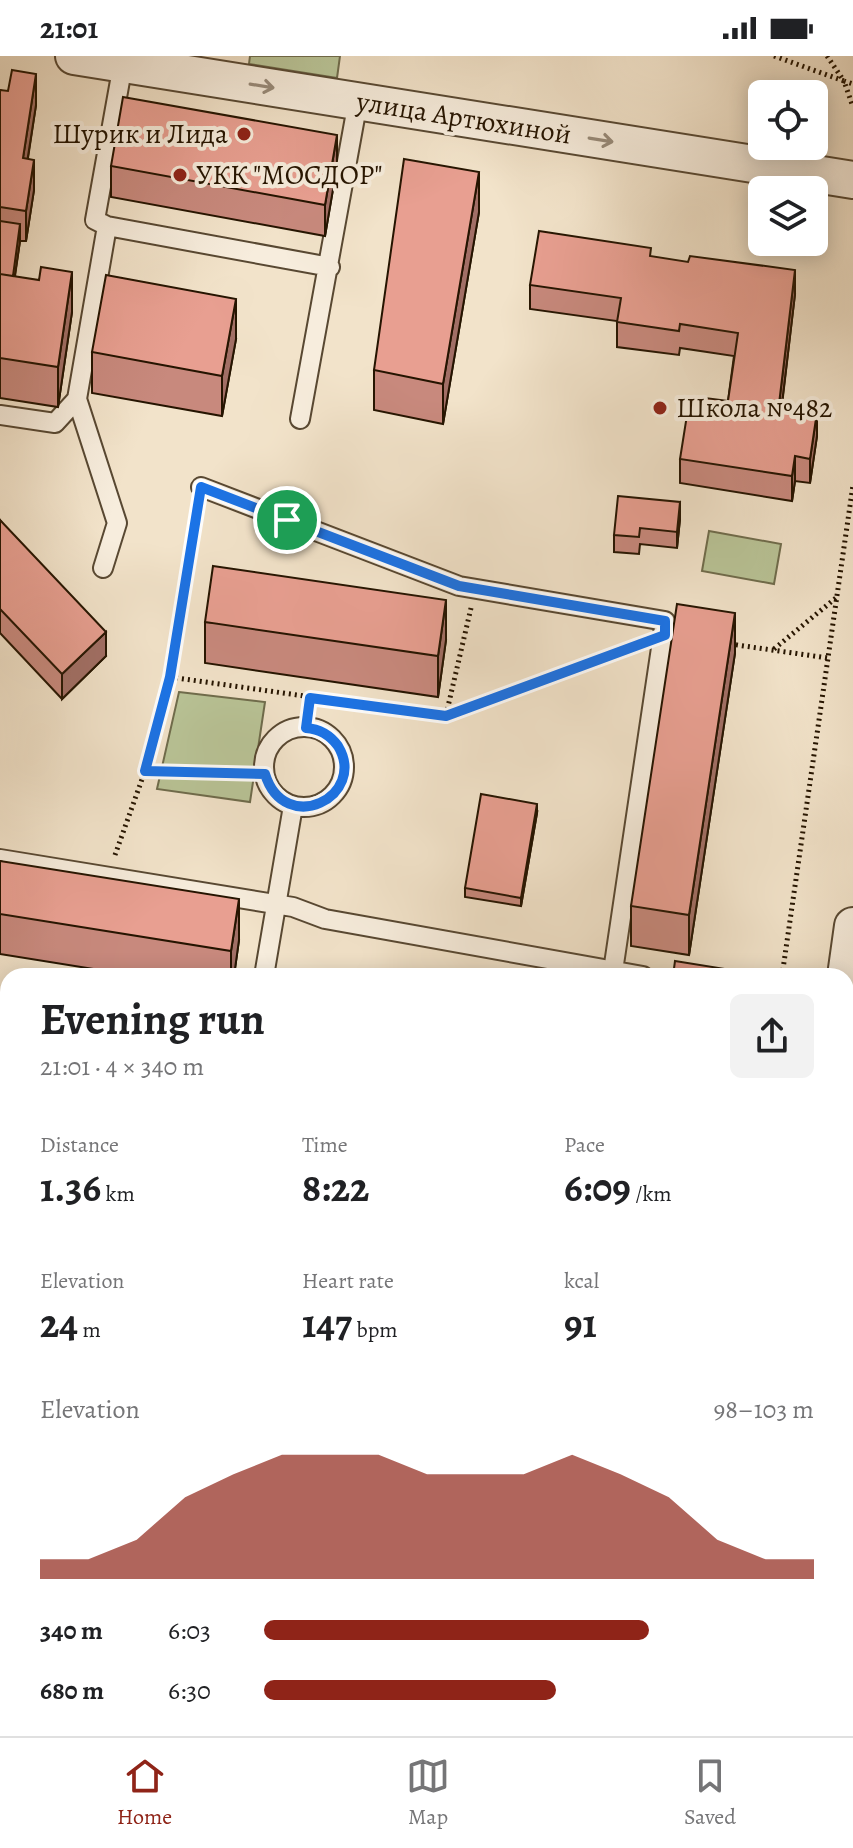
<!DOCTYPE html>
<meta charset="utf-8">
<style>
body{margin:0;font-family:Alegreya,serif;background:#f2f2f2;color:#202124;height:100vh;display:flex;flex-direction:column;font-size:30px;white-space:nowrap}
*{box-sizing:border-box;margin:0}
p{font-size:26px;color:#757577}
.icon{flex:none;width:44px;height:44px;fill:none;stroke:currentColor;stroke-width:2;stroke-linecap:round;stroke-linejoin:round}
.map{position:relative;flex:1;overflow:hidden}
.panel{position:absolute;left:0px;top:912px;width:854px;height:768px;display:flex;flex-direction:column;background:#fff;border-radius:24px 24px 0 0;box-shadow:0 4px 20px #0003}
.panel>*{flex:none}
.tools{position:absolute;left:748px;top:24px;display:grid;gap:16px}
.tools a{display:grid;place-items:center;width:80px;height:80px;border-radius:12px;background:#fff;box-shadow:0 4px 20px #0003;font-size:40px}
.pin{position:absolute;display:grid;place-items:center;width:68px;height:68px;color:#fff;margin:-34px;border:4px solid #fff;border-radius:50%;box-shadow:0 2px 8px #0007}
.round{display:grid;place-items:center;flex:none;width:84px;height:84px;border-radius:12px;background:#f2f2f2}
.overview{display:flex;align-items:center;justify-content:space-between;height:136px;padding:0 40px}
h1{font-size:44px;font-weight:600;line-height:60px}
.figures{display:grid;grid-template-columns:repeat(3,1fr);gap:12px;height:136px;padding:8px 40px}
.figures div{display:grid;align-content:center}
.figures b{font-size:40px;font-weight:600}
.figures small{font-size:22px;font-weight:400}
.figures p{font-size:22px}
.chart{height:224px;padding:16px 40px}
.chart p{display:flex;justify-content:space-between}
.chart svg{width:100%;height:144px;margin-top:8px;fill:#8f2418;opacity:.7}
ul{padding:0 40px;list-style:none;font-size:26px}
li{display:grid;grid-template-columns:128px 96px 1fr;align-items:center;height:60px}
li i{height:20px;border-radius:10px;background:#8f2418}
.status{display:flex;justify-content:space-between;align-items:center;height:56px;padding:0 40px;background:#fff;direction:ltr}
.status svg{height:22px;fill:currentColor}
.menu{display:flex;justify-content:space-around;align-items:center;height:112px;border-top:2px solid #e0e0e0;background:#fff;font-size:22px;color:#757577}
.menu a{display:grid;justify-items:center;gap:4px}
.menu .selected{color:#8f2418}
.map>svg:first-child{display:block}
.green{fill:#b9c497;stroke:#6f6c4c;stroke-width:2}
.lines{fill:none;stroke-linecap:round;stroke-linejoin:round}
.lane-casing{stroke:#584832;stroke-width:22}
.street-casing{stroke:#584832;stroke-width:40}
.primary-casing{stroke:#251400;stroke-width:48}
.path{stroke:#251400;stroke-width:5;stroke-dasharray:2 4;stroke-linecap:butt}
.lane{stroke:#f7eddd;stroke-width:18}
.street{stroke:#f7eddd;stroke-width:36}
.primary{stroke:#e9c285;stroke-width:44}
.wall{fill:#c8897d;stroke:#251400;stroke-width:2}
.shaded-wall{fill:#a26f66;stroke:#251400;stroke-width:2}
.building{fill:#e89f91;stroke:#251400;stroke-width:2}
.oneway{stroke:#988b7a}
.route-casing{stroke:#fff;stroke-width:16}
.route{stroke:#1a73e8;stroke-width:10}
.poi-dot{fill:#8f2418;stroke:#f7eddd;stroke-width:3}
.labels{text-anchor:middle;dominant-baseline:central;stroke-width:8;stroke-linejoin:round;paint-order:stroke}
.street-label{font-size:28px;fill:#251400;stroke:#f7eddd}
.poi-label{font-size:28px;fill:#251400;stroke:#f7eddd;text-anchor:start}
</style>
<div class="status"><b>21:01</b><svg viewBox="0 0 49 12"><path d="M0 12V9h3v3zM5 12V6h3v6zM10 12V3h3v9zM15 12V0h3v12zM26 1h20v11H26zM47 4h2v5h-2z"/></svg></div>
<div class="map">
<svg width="853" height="1680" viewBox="0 0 853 1680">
<rect width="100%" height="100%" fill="#f2e3ca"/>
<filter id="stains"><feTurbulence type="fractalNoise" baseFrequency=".0025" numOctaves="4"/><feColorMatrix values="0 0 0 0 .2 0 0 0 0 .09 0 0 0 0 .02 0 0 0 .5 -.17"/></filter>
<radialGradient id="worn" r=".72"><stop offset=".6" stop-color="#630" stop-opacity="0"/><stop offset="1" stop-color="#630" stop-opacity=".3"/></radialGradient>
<path class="green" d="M250,0H340L337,22L249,8Z
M709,475L781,488L774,528L702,515Z
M179,636L265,646L250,746L157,733Z"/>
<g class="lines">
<g class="lane-casing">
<path id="lane" d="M107,170L330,211
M0,359L55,367L77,343
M300,363L358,45
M201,431L459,530L665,565L613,915
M103,512L117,467L77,343L107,170L95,164L123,8
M264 711a40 40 0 1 1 80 0a40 40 0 1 1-80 0Z
M0,803L293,851L325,863L643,920
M264,920L293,750
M846,988L853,989
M846,1289L853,1290
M108,1672L160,1680
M570,1677L571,1672"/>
</g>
<g class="street-casing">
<path id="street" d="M74,0L853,124
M846,920L853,870"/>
</g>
<g class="primary-casing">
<path id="primary" d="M0,1333L8,1334
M0,1388L8,1389
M846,1459L853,1460
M846,1519L853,1520"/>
</g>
<path class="path" d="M774,0L844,25L853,51
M827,0L844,25L853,28
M730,588L828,602
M774,593L837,541
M170,621L446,660L639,589
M446,659L471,552
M306,672L310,642
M145,715L265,718
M115,799L156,684L197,452
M782,920L853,429"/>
<use href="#lane" class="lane"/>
<use href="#street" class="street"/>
<use href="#primary" class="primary"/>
</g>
<path class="wall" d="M0,34L36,49L28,102L34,134L26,185H20L15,220L72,256L58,351L0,342Z
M111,110H337L325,180L111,141Z
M479,156L443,368L374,354V314Z
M651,201L795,238L782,349L817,380L810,427L795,425L792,445L680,427V403L728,345L734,300L680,292L679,299L617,291V265L530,253V229Z
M236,283L222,360L92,337V296Z
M680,446V463L677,492L640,488L639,498L614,496V479Z
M0,464L106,600L62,643L0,577Z
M205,566L446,584L438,641L205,607Z
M735,597L689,899L631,890V850Z
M537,757L521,850L465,841V832Z
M0,805L239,884L234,920H137L0,898Z
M0,1042L8,1043V1140L0,1139Z
M853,1143V1278L846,1277V1189Z
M0,1407L8,1408V1636L0,1635Z
M327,1672H435L433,1680H374Z"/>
<path class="shaded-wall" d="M36,18V49L23,132V102Z
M337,79V110L325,180V149Z
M34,104V134L26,185V155Z
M479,116V156L443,368V328Z
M20,168V185L12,238V221Z
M795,214V238L779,372V348Z
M72,216V256L58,351V311Z
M236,243V283L222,360V320Z
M817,356V380L810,427V403Z
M795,400V425L792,445V420Z
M680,446V463L677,492V476Z
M446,544V584L438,641V600Z
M735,557V597L689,899V859Z
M106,576V600L62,643V618Z
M537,748V757L521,850V842Z
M239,843V884L234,920H231V895Z
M78,1672H83L82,1680H77Z"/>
<path class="building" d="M12,14L36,18L23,102L34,104L26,155L0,151V34L8,35Z
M123,41L337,79L325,149L111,110Z
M404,103L479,116L443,328L374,314Z
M0,165L20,168L13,220L0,218Z
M539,175L651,192L650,200L688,206L690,200L795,214L779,348L817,356L810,403L795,400L792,420L680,403L690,340L728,345L738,277L680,268L679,275L617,266L621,242L530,229Z
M41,211L72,216L58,311L0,302V218L39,224Z
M106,219L236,243L222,320L92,296Z
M618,440L680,446L677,476L640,472L639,481L614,479Z
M0,464L106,576L62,618L0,553Z
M213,510L446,544L438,600L205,566Z
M677,548L735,557L689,859L631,850Z
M481,738L537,748L521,842L465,832Z
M0,805L239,843L231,895L0,858Z
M675,905L750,917V920H673Z
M0,1042L8,1043V1100L0,1099Z
M853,1143V1238L846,1237V1189Z
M0,1407L8,1408V1605L0,1604Z
M853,1626V1680H844L846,1672Z
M18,1672H78L77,1680H34L18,1677Z
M478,1672H558L557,1680H476Z"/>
<defs><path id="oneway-shaft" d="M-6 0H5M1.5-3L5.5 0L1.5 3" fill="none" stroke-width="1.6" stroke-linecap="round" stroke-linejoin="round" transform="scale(2)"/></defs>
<g class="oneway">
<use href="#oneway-shaft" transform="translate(262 30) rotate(9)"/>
<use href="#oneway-shaft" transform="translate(601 84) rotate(9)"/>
</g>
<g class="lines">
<g class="route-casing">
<path id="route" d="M201,431L459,530L665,565V579L446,660L310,642L306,672C320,673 330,679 338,690C368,740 285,782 265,718L145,715L170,621Z"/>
</g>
<use href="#route" class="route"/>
</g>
<g class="poi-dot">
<circle cx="244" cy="78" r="8"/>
<circle cx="180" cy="119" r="8"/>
<circle cx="660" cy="352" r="8"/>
</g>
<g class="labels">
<g class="street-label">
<text transform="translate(464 62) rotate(9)">улица Артюхиной</text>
</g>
<g class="poi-label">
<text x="228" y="78" text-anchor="end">Шурик и Лида</text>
<text x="196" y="119">УКК "МОСДОР"</text>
<text x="676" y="352">Школа №482</text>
</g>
</g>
<rect width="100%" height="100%" filter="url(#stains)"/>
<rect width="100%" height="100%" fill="url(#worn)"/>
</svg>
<div class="tools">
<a><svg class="icon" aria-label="locate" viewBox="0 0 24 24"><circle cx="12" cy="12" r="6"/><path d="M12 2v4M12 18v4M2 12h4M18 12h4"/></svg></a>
<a><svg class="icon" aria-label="layers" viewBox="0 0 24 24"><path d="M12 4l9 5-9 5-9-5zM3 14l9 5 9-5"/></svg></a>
</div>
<div class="pin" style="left:287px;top:464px;background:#1e9e55"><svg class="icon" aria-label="arrive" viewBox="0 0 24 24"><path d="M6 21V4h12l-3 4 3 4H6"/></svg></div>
<section class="panel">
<div class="overview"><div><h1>Evening run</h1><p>21:01 · 4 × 340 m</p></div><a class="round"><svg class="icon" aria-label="share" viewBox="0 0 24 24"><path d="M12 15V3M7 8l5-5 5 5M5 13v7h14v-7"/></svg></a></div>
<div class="figures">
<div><p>Distance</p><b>1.36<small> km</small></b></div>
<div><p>Time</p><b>8:22</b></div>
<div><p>Pace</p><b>6:09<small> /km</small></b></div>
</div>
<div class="figures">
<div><p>Elevation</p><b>24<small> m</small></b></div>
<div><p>Heart rate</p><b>147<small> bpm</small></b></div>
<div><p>kcal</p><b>91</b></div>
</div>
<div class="chart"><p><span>Elevation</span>98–103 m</p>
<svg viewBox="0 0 160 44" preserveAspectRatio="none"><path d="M0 44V38L10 38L20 32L30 19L40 12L50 6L60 6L70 6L80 12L90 12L100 12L110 6L120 12L130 19L140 32L150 38L160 38V44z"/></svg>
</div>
<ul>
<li><b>340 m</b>6:03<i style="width:70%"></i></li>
<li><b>680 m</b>6:30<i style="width:53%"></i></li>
</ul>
</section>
</div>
<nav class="menu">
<a class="selected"><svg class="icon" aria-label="home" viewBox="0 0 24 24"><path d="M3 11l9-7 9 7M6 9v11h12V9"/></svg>Home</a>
<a><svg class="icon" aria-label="map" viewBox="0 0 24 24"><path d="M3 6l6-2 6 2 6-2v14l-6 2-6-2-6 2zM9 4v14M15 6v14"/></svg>Map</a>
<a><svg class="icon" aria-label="saved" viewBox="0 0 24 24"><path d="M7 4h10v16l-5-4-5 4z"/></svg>Saved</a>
</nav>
